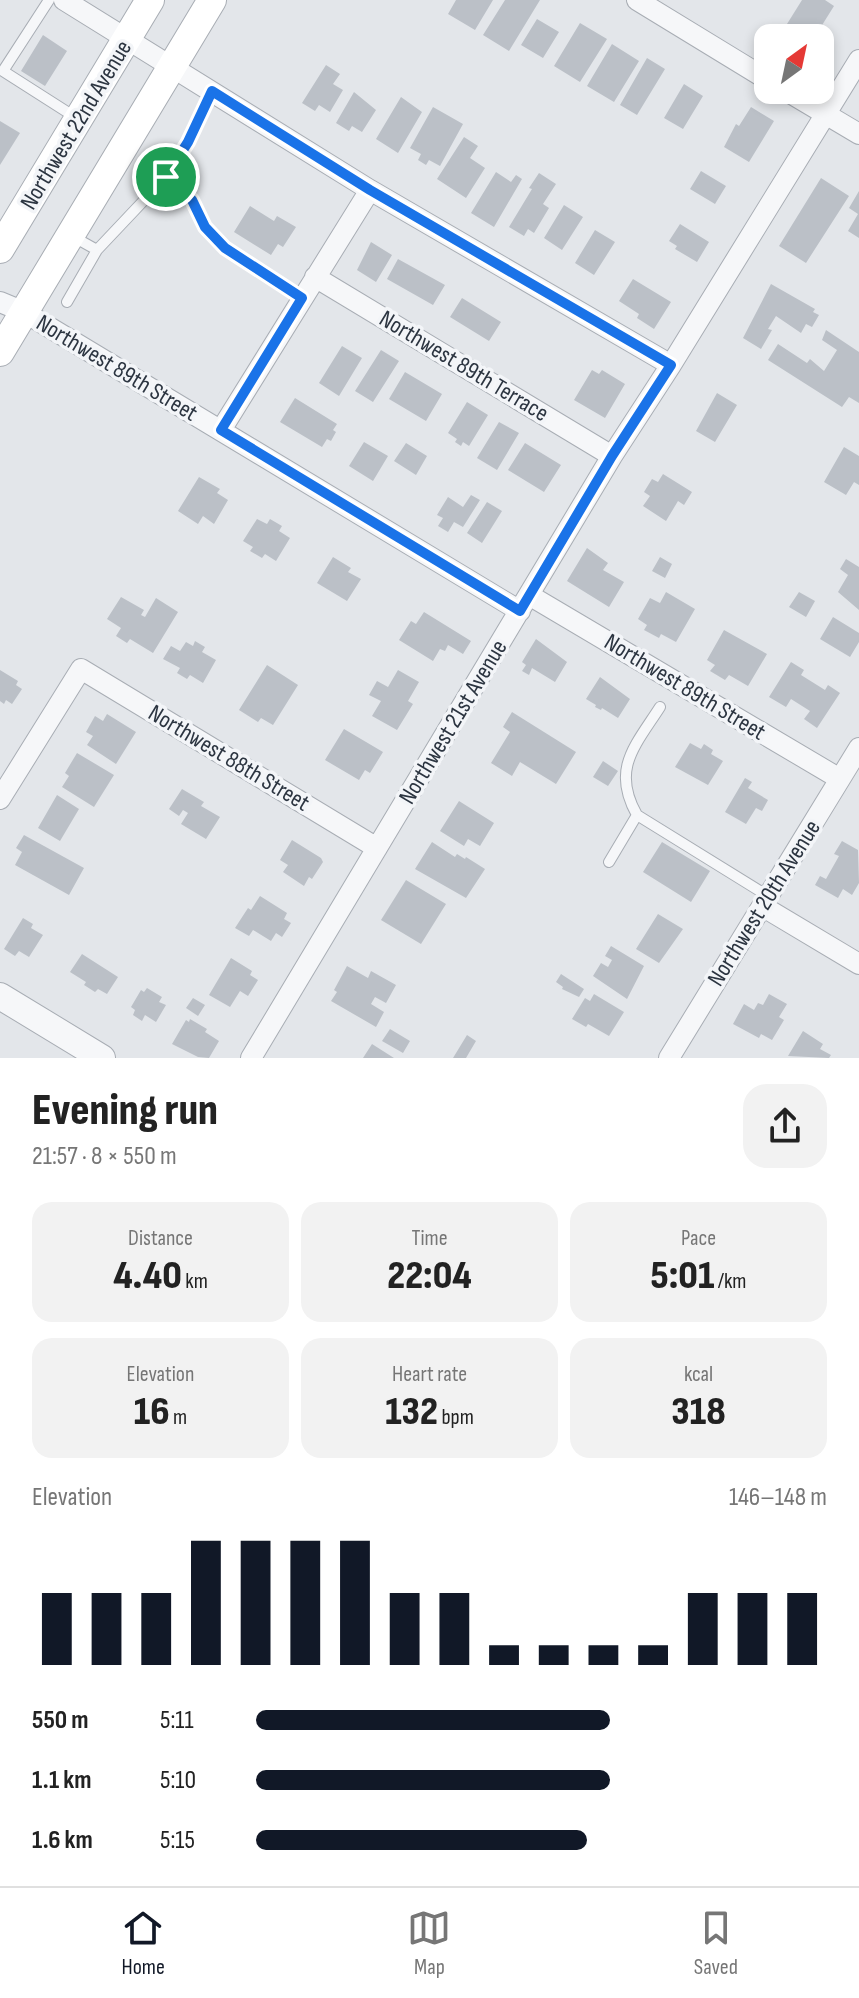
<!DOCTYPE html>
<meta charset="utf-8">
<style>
body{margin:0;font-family:"Sofia Sans Condensed",sans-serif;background:#f2f2f2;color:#222;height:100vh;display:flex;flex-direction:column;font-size:30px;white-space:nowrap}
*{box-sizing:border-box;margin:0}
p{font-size:26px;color:#767676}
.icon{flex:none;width:44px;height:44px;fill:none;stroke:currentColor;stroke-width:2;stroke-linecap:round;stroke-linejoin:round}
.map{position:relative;height:1058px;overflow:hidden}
.panel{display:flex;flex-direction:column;background:#fff;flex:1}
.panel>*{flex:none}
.needle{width:52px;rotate:33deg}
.buttons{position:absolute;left:754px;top:24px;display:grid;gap:16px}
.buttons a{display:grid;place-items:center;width:80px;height:80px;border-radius:16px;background:#fff;box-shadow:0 4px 12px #0003;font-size:40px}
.pin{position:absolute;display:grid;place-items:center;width:68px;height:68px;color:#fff;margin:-34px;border:4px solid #fff;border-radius:50%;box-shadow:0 2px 8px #0007}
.round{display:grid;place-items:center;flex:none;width:84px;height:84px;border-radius:24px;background:#f2f2f2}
.overview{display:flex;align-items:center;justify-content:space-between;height:136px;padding:0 32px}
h1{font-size:44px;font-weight:800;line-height:60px}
.figures{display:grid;grid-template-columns:repeat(3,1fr);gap:12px;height:136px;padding:8px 32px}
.figures div{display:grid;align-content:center;border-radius:20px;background:#f2f2f2;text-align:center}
.figures b{font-size:40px;font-weight:800}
.figures small{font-size:22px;font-weight:400}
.figures p{font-size:22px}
.chart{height:224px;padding:16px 32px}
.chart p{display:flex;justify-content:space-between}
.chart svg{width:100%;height:144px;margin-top:8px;stroke:#111827;stroke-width:6}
ul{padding:0 32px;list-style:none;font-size:26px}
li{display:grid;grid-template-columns:128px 96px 1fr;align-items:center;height:60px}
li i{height:20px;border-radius:10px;background:#111827}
.tab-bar{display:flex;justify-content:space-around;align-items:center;height:112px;border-top:2px solid #e0e0e0;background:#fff;font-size:22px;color:#767676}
.tab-bar a{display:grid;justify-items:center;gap:4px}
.tab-bar .on{color:#111827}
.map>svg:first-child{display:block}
.building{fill:#bbc0c7}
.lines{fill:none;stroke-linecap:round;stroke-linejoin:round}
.service-casing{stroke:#a8adb4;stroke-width:12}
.minor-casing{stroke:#a8adb4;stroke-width:22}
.tertiary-casing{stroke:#a8adb4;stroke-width:28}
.secondary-casing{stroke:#a8adb4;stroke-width:30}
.service{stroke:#f6f7f9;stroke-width:10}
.minor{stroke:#f6f7f9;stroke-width:20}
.tertiary{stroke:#f6f7f9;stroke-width:26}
.secondary{stroke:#fff;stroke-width:28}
.route-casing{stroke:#fff;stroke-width:16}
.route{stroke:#1a73e8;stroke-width:10}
.labels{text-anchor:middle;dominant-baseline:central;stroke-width:7;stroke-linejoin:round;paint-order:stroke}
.street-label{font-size:24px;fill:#2c3541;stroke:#f3f5f8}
</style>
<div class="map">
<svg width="859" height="1058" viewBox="0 0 859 1058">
<rect width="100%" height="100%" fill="#e3e6ea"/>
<path class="building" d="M456,0H493L475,30L448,14Z
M505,0H540L509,51L483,35Z
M802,0H825L834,6L814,38H792L782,32Z
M537,19L559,32L543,58L521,45Z
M580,23L607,39L580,82L554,66Z
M43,35L67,51L45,86L21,71Z
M612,44L639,61L614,102L587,86Z
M647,58L665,69L637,115L620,105Z
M326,65L340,74L333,84L343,90L330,112L319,105L315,111L302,103Z
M684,84L703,96L683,129L664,118Z
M354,92L376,110L362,132L352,126L349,131L336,123Z
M401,97L422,112L398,153L376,139Z
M433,107L463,124L440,166L429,160L426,165L418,160L421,154L410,148Z
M751,107L774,121L749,162L724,147L736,124L739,126Z
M0,121L20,133L0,165Z
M464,137L478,146L470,158L485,168L466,198L437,179Z
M701,171L726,186L715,204L690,189Z
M496,172L511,182L516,175L522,179L494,227L471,213Z
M539,173L556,184L543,204L549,208L534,233L528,229L524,236L509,227L532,189L529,188Z
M821,178L849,196L806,263L779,246Z
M859,191V238L848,231L858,214L849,208Z
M564,205L583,217L562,250L544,238Z
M250,206L274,221L277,216L296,227L283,247L278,244L271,255L234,232Z
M680,224L709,242L697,262L675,249L677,246L669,241Z
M595,230L615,242L594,275L575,263Z
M371,242L392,255L376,282L357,270Z
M398,259L445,285L433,305L387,279Z
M633,279L671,302L654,329L637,318L639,314L619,301Z
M771,284L815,309L813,312L819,315L812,327L806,324L801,333L776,316L768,329L772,330L761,349L743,338Z
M462,298L501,322L489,341L450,317Z
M826,330L859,352V403L849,397L842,407L768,360L778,344L807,363L810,359L824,371L837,350L822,340Z
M342,346L362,358L339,396L319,383Z
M381,350L399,361L373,402L355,391Z
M592,370L599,374L602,370L625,384L605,418L574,400Z
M405,372L442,394L426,421L389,399Z
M717,393L737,405L715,442L696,431Z
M295,398L337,424L333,430L336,432L331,441L327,439L322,447L280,422Z
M467,402L488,415L469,446L463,442L461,446L455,442L457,439L448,433Z
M499,422L519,433L497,470L477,458Z
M364,442L388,456L373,481L349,466Z
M406,443L427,456L416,475L394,461Z
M525,443L561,465L544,492L508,470Z
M844,447L859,456V485L854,482L846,495L824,482Z
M663,474L692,492L684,505L678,501L666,521L643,506L650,496L644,492L652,479L658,482Z
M199,477L220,489L217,493L228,500L214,524L203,516L198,524L178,511Z
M471,495L480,500L463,527L454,522L448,532L438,526L443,518L437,515L448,497L463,507Z
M487,502L502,511L482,543L467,533Z
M257,519L267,524L270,519L282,526L279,531L290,538L276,561L265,554L262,558L250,551L253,547L243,541Z
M587,548L608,563L603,570L624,582L609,607L567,581Z
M333,557L351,568L348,572L361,579L347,601L317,583Z
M660,557L672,564L665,578L652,571Z
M846,559L859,567V610L838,592L848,575L840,569Z
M666,592L695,609L676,642L661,634L659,638L644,630L647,625L638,619L650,598L660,603Z
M799,592L815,601L806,617L789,607Z
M121,597L144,610L141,615L145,617L156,598L178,612L153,653L130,639L127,643L116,636L121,628L107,619Z
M424,612L471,641L463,654L448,645L445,651L440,649L433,661L399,640L411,621L416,624Z
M833,617L859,633V642L850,657L820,639Z
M724,630L767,654L748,686L729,675L725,680L710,671L715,665L707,660Z
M536,639L567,662L555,682L532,668L529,675L522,671L526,665L522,662Z
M195,641L205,647L202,652L216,660L203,683L190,675L187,679L177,673L180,668L163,659L171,646L180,651L186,642L193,646Z
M791,662L804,670L801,675L825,690L828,685L840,693L817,728L804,719L810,711L791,699L786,707L769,697Z
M267,665L298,685L273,725L261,718L258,722L239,710Z
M0,670L18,681L16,685L22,689L12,704L6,700L4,704L0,701Z
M398,670L419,682L408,701L413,704L397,730L372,716L381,701L369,695L377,681L388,687Z
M600,677L630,699L618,718L602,708L601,710L595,707L596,705L586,699Z
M512,712L576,752L556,784L520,762L512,776L491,763L510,732L503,727Z
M107,714L136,732L116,764L87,745L93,736L86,732L95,716L103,721Z
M344,729L383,752L370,773L365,770L359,780L325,760Z
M690,743L701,749L704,744L713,750L711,754L723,761L708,785L675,767Z
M77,753L114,775L94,807L62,787L69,776L65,773Z
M603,761L618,771L608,786L593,777Z
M745,778L752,782L748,788L768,800L762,811L756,808L746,824L725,812Z
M182,789L204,802L201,806L220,817L206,839L181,824L188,813L183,810L179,816L169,809Z
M57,795L79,809L60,841L38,828Z
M459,801L494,823L480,846L468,839L464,846L440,831Z
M24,835L84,868L69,895L15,865L22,852L16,848Z
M292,840L321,858L323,862L312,879L309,877L304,886L283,872L288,865L280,860Z
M842,841L858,850L859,883L852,895L843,889L838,898L815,885L820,876L826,879L839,856L834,854Z
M432,842L455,857L457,854L465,859L466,857L485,869L466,898L415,869Z
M662,842L710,871L691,902L643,872Z
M406,880L446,904L421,944L381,920Z
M260,896L287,913L284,919L291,923L282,937L276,933L271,941L253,930L249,936L235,928L248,908L251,910Z
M658,914L683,929L659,963L636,949Z
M23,918L33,924L31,928L43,935L29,957L19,951L15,956L4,949Z
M611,946L644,966L627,999L593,976L601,963L608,967L612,960L605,956Z
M82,954L118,977L107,994L98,989L95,992L84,985L86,982L70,972Z
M231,958L252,971L250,975L258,980L248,996L240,991L230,1007L209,995Z
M347,966L368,978L371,971L396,985L386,1003L375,997L371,1004L384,1012L376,1027L331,1001L337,992L334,990Z
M561,974L584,989L579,997L562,989L563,987L556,982Z
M147,988L162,997L159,1002L166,1005L156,1022L145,1015L142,1021L133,1015L135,1010L131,1007L141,990L144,992Z
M594,994L624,1012L609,1036L588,1024L586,1027L572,1019L585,998L590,1001Z
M769,994L787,1004L779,1017L784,1020L772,1040L761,1034L759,1038L733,1024L744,1004L754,1010L758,1003L763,1005Z
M193,998L205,1005L198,1016L186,1008Z
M190,1019L207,1029L205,1032L219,1041L209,1058L198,1057L172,1044L186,1020L189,1022Z
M390,1029L410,1041L403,1053L382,1041Z
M803,1031L823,1044L820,1049L831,1055L829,1058L788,1056Z
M467,1035L476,1041L466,1058H453Z
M372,1044L394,1058H363Z"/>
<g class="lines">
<g class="service-casing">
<path id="service" d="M49,0L3,71L75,117
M166,177L192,200L205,227L225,248L302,298
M72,236L97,250L166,177L188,142L212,91
M67,302L97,250
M637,815C611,769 635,746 660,707
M609,862L637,815L768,896"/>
</g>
<g class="minor-casing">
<path id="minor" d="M64,0L370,190L671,365
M637,0L768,80
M785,90L859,134
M315,277L612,456
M0,302L24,312L520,611
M221,430L370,190
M529,595L840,779
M0,799L81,669L377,848
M762,906L859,964
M251,1058L612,456L671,365L859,60
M669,1058L859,748"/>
</g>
<g class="tertiary-casing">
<path id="tertiary" d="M0,996L102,1058"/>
</g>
<g class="secondary-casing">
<path id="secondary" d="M0,249L150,0
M0,352L212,0"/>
</g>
<use href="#service" class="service"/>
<use href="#minor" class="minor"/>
<use href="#tertiary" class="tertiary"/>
<use href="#secondary" class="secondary"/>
</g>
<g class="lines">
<g class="route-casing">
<path id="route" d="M212,91L370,190L671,365L612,456L520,611L221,430L302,298L225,248L205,227L192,200L166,177L188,142Z"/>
</g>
<use href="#route" class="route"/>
</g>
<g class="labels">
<g class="street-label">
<text transform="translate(76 125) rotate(-59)">Northwest 22nd Avenue</text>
<text transform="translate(464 366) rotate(31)">Northwest 89th Terrace</text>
<text transform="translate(117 368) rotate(31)">Northwest 89th Street</text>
<text transform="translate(685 687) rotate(31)">Northwest 89th Street</text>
<text transform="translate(453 722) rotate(-59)">Northwest 21st Avenue</text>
<text transform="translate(229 758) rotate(31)">Northwest 88th Street</text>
<text transform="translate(764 903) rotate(-58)">Northwest 20th Avenue</text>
</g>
</g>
</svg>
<div class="buttons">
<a><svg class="needle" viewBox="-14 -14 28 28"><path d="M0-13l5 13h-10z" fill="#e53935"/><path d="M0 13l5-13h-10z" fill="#767676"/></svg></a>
</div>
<div class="pin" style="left:166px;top:177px;background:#1e9e55"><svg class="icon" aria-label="arrive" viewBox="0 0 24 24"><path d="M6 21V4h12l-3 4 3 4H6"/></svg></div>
</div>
<section class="panel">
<div class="overview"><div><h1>Evening run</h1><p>21:57 · 8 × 550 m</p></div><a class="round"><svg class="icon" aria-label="share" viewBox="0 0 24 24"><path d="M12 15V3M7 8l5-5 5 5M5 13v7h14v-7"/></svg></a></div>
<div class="figures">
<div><p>Distance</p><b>4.40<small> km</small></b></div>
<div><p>Time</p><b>22:04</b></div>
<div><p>Pace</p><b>5:01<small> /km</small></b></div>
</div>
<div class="figures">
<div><p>Elevation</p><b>16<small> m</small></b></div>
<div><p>Heart rate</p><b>132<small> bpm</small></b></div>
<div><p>kcal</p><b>318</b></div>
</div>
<div class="chart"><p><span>Elevation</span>146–148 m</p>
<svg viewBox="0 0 160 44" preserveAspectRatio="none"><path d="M5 44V22M15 44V22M25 44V22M35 44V6M45 44V6M55 44V6M65 44V6M75 44V22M85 44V22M95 44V38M105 44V38M115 44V38M125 44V38M135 44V22M145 44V22M155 44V22"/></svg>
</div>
<ul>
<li><b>550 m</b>5:11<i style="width:62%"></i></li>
<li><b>1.1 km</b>5:10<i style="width:62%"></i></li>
<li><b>1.6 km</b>5:15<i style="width:58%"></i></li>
</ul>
</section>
<nav class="tab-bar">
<a class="on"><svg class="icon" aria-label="home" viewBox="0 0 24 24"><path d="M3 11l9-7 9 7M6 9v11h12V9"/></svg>Home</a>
<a><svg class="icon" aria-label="map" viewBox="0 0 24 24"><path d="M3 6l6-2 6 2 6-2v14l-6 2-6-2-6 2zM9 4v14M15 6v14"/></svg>Map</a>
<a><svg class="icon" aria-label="saved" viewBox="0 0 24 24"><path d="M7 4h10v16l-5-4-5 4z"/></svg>Saved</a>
</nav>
